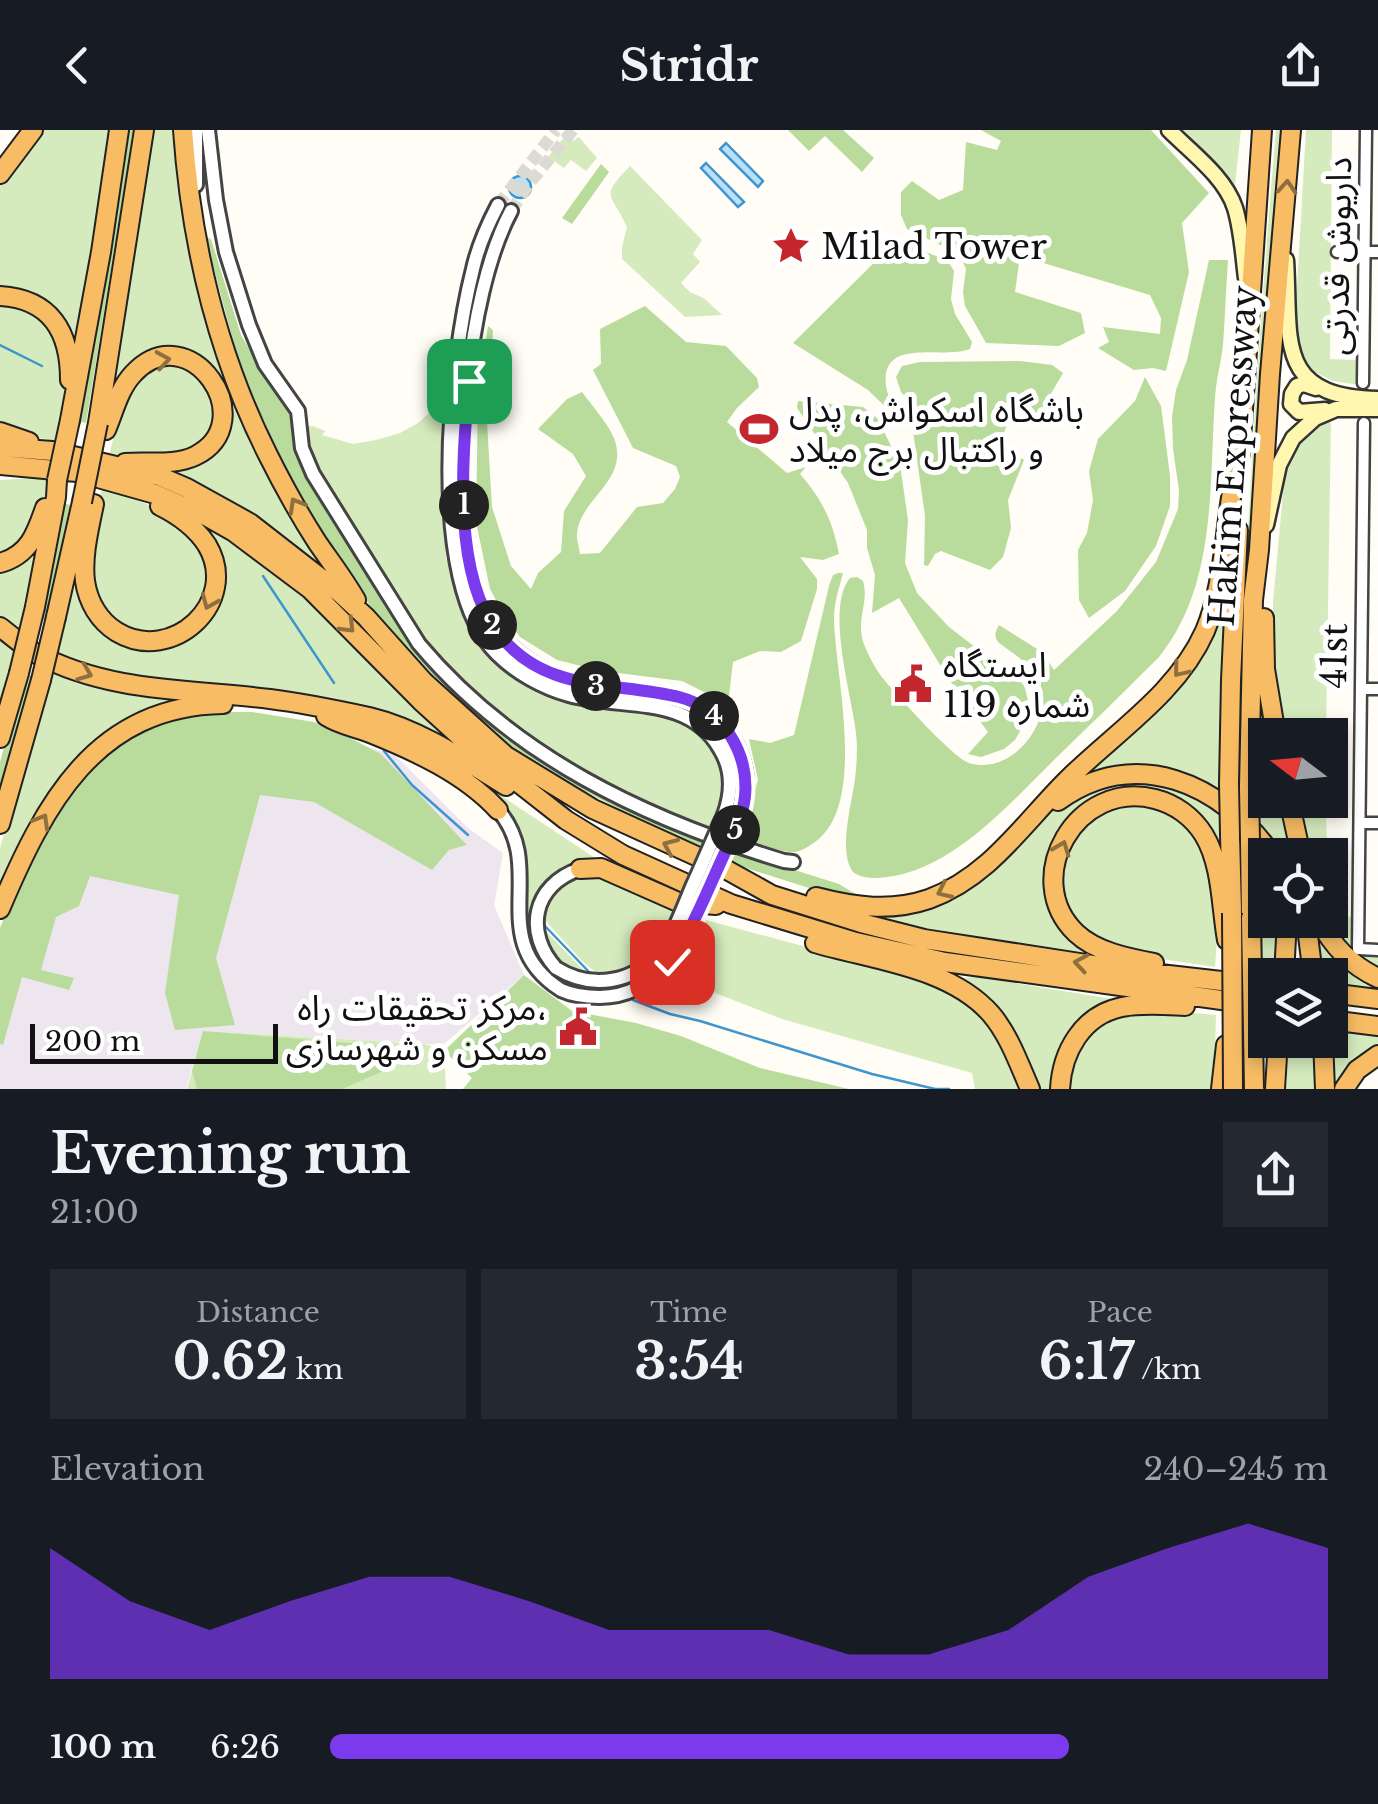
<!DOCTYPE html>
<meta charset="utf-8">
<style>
body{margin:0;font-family:"Libre Baskerville","Noto Sans Arabic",serif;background:#242831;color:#f1f3f6;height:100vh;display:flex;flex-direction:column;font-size:38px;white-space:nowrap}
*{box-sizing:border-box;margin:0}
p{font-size:32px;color:#9ea1a6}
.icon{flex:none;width:55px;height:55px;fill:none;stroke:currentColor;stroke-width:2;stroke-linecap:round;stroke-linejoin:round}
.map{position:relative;height:959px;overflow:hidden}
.sheet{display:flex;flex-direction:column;background:#171b24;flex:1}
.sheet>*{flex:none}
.needle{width:65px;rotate:286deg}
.fabs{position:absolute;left:1248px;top:588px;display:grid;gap:20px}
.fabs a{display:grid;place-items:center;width:100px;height:100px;border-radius:0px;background:#171b24;box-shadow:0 5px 15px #0003;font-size:50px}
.scale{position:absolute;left:30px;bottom:25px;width:248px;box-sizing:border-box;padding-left:10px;border:5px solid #111;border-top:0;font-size:28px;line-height:35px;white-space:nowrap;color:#111;-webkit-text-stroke:8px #fff;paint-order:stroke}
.pin{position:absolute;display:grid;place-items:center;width:85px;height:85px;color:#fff;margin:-42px;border-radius:20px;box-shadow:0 5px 15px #0006}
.km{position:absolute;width:50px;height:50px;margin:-25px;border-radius:50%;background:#222;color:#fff;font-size:28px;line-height:50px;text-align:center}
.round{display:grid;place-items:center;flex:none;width:105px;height:105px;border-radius:0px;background:#242831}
.headline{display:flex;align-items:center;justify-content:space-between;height:170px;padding:0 50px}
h1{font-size:55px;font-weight:700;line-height:75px}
.figures{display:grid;grid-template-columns:repeat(3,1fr);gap:15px;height:170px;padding:10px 50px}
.figures div{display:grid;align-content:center;border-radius:0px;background:#242831;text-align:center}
.figures b{font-size:50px;font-weight:700}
.figures small{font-size:28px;font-weight:400}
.figures p{font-size:28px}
.chart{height:280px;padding:20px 50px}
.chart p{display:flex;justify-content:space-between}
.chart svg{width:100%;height:180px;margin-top:10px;fill:#7c3aed;opacity:.7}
ul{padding:0 50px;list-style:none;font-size:32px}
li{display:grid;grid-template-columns:160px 120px 1fr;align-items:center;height:75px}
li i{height:25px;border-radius:12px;background:#7c3aed}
header{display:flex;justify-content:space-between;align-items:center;height:130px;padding:0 50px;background:#171b24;font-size:45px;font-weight:700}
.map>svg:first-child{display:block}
.industrial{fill:#eee6ef}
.green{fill:#d5ebbd}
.forest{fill:#b9dc9c}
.water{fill:#b9e0f7;stroke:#3f96cf;stroke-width:2.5}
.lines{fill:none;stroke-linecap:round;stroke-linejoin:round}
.stream{stroke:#3f96cf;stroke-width:2.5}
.tertiary-tunnel{stroke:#dbdad3;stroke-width:12;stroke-dasharray:12 6;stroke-linecap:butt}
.minor-casing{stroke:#444;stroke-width:15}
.tertiary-casing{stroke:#444;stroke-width:18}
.secondary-casing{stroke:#333;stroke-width:19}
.trunk-casing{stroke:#222;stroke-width:22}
.minor{stroke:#fff;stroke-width:10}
.tertiary{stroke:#fff;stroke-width:12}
.secondary{stroke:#fff6b0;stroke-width:14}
.trunk{stroke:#f7bc64;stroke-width:18}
.tertiary-bridge-casing{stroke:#444;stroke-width:18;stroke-linecap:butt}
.trunk-bridge-casing{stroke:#222;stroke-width:22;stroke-linecap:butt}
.tertiary-bridge{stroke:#fff;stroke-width:12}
.trunk-bridge{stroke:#f7bc64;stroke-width:18}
.oneway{stroke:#906f3f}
.route-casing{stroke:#fff;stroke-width:20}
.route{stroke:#7c3aed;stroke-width:12}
.labels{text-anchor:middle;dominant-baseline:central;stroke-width:10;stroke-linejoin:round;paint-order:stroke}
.poi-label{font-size:35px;fill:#111;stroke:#fff;text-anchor:start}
.street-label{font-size:35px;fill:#111;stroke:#fff}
</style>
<header><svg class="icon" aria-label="back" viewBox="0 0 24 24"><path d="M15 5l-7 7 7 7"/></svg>Stridr<svg class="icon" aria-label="share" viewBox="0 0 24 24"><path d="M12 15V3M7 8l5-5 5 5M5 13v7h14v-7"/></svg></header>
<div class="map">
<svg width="1378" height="959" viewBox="0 0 1378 959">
<rect width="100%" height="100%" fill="#fffdf5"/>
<path class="industrial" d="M318,601L396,626L468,698L503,723L494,775L524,845L443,915L203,901L186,959H0V824L69,714Z"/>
<path class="green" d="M43,0H109L72,254L67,207L0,162V55Z
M152,0H176L180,54L188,110L213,209L346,462L163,342L209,321L220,254L157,224L105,296Z
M1183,0H1241L1234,63Z
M1276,0H1282L1260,299L1244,667H1238C1243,444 1257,222 1276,0Z
M1306,0H1332L1330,229L1360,230V255L1333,251L1313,241L1299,223L1295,191Z
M566,5L573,11L579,7L597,28L586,41L571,30L564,38L548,27Z
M630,36L702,110L693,124L700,132L681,153L690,162L705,169L722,185L685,187L622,129V117L627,97C611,62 599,68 630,36Z
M0,170L13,171L52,193L66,251L56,312L0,298Z
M170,231L208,250L216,296L191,324L135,327L110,323L121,275L139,243Z
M440,273L446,428L464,486L473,499L526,551L674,584L702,601L723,636L726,662L712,704L597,654L593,646L557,627L498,588L420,510L307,324L303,299L306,296H313L325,301L322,305L353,314L376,310L400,303L418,293Z
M1331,287L1326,605H1284L1272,534L1273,472L1285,342L1297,319L1310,302Z
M49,347L40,386L32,404L0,429V350Z
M102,358L158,378L189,399L212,443L194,489L147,507L114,494L92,461L93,399Z
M178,382L213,396L301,457L479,629L419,600L144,553L53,526L83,408L94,489L173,514L222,447Z
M41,400L19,506L0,490V438Z
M1224,484L1223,666L1189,650L1076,654L1184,551L1198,533Z
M0,503L16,516L0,577Z
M51,537L240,571L107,607L0,770V718Z
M1265,572L1271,605H1265V670H1283L1292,725H1281L1261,694Z
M443,627L601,732C561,734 539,744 529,785L526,784C525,763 527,741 524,720C518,678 475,651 443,627Z
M1143,648L1223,676L1225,774L1206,700L1131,662L1056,715L1064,793L1150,836L926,802L814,772L895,782L989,739L1058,676L1079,662Z
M1297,670H1326L1327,725H1309Z
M1130,671L1176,683L1206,718L1218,792L1215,837L1129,824L1080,800L1060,765L1062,723L1083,691Z
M1256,711L1265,725V790H1283L1277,845L1260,842Z
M587,742L603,743L678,778L658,818L628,842L602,847L583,832L541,786C549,758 562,754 587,742Z
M1330,774L1337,786L1355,787L1354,822L1378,824V844L1362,836L1324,790H1330Z
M706,790L932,851L965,870L994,901L1019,959H975L972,943L782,889L697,856L684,832Z
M540,795L590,847C555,841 551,825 540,795Z
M1315,800C1330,827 1349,842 1377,855L1378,859L1330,853V845H1319Z
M978,847L1112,869V877L1102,881L1055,959H1040C1018,908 1008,884 963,848Z
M1149,879L1216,885L1214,959H1064L1083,905L1116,883Z
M1330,899L1378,906V918L1340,959H1330Z
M203,901L425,914L444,921L446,959H187Z
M1289,910H1316L1320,959H1286Z"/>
<path class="forest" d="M126,0H134L86,293L76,291Z
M788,0H843L874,28L862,42L825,6L809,21Z
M981,0H1151L1209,63L1182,93L1189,142L1166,241L1153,238L1134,240L1098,218L1109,212L1103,197L1160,204L1161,188L1150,165L1020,126L1015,162L1081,183L1085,203L1059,216L986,213L965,176L963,162L966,139L959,124L907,99L901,85V62L912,51L939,70L963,60L966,12L997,20L1001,11Z
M601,34L609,42L572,94L562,88Z
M205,106L211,109L241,205L266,248L287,275L301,332L324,378L409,506L533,624L574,651L651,690L737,722L839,754L867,771L834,766L746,738L639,693L617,678L554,645L509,616L436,551L390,504L353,451L292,353L241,240Z
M897,110L948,131L954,141L951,169L955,184L972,212L970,219C942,230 880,206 886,256C889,275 899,276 901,292L868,260L793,213Z
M1209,130H1228C1226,158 1225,187 1223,215C1221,233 1216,250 1215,268C1209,356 1217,455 1159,527C1125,561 1090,595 1056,628C1008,675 949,745 877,748C868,748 855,747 851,739C839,716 852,673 855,649C857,632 858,613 855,596C850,560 826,476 850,448L857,447L863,451C870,475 853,491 866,519C870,528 875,538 881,546C894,562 953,628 969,633C1011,646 1052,594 1041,556C1036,536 1013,524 998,512C994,506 995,502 999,495L1042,522L1054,540L1117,481L1156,432L1178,379L1179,360L1173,319L1172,287L1176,260L1187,230Z
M645,176L686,212L726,216L757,248L759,257L737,278L727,292L787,343L806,337L800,344C822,369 833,392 839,424L823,430L800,427L817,449V459L801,511L781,522L760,521L733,532L728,574L682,551L602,541L557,530L520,507L506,489L490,459L476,392L478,264L488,196L493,200L487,292L492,377L511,436L531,459L538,443L561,422L564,381L586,346L573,324L538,299L567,269L582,262C592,276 607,292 614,308C631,352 576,369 577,408C577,409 580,423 580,424L600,423L637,377L663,373L675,359L680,347L676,336L633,318L593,240L601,234L600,199Z
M1020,231L1052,235L1063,243L1042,279L1032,286H1010L1000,314L1024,330L1008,370L1011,398L1003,427L990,440L941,421L935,424L928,436L924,435L925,386L912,294L915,278L901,262L896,247L902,236L920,232Z
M1145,247L1161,276L1170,346V376L1156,416L1125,461L1089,488L1079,470L1078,420L1087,403L1093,370L1089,341L1098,309L1135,271Z
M798,271L863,277L878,289L900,335L908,390L905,433L917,463L949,497L1024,555L1029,574L1024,594L1015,610L1004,619L981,627L968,624L988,602L950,551L899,468L872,483L875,445L867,418V400L848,353L797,278Z
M64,373L73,376L48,491L39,489Z
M838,443H843C839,459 834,472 834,489C835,545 868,674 815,712C808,717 802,721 794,722C778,722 757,712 742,707L758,650L749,609L770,613L794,605L829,456L833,445Z
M24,544L33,547L0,668V632Z
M195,582H252L314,592L333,599L381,624L467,715L449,720L432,740L314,672L260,665L216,828L235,895L175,900L165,863L179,765L90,746L79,776L56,787L41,840L74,848L69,860L22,847L3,915L0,914V798L12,768L59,677L110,620L155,594Z
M524,845L572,881L636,893L681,906L760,938L849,959H463L472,948L444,921Z
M203,901L413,918L420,925L342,959H197L192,941Z"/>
<path class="water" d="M726,13L763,51L758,57L720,19Z
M706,33L744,72L738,77L701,38Z
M509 57a11 11 0 1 1 22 0a11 11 0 1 1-22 0Z"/>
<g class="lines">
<path class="stream" d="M0,215L42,236
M263,446L334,553
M384,621L412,655L468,705
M543,794L591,844
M633,870L670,884L700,891L872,944L935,959H949"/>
<path class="tertiary-tunnel" d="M498,75L556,0
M511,81L529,54L573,0"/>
<g class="minor-casing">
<path id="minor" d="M1337,122H1378
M1363,253L1366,0
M1364,293L1358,819L1378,820
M1361,559H1378
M1360,693H1378"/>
</g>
<g class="tertiary-casing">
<path id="tertiary" d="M208,0L216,70L226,122L249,195L265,234L298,281L302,318L313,344L419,514C514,627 645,689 784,731L793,732
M196,55V0
M498,75C487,96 478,116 473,139C450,229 425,454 497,524C516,543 543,558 569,565C623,580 689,564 720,619C733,640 732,663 724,685
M511,81C465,167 452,350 472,446C477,472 491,499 512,517C530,534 555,546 578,553C638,569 706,550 738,618C749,642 748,668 739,692
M498,680C549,738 483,810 561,860
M556,838C524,803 532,755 580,739"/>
</g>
<g class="secondary-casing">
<path id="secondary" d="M1169,0C1192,23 1225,47 1235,78C1242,101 1243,125 1246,148
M1286,130C1291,209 1274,267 1378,269
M1316,258L1304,254L1297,256L1292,264L1291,274L1299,282L1325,280
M1266,395L1279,335L1293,308L1315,288L1336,279H1378"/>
</g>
<g class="trunk-casing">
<path id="trunk" d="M183,0C191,113 217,224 268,325C283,355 299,384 317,412C330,431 344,449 356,470
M0,44L33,0
M0,166C51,169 70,202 70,250
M70,290L101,122L119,0
M98,293L144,0
M106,300C114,281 119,259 133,244C189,183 264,292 195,326C174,336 148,331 125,333
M0,302L29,312
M0,317L52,321L159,346L187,358L250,393L340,463L366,487L424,552L506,626L593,679L727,740L772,765L861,793L924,809L1125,840L1265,856
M1240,324L1262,0
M0,335L77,342L155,364L204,385L234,402L310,459L421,571L465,611L566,690L623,725L731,774L856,812L945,832L1265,876
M94,374C89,399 82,426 85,451C88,472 99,491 117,502C172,535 241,472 207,415C196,398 178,385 160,376
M0,433C29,425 36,404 45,378
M35,477L56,367L57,350
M56,487L82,372
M1264,488L1265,539L1276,605
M0,497C12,506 24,517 37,524C110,563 191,559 270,569C303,573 336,580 369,587C419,599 463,629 506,656
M326,586C340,595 355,597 370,603C415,621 465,644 498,680
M0,608L19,543
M1229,654L1231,550L1238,400
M1249,657L1253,470L1259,420L1270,244L1291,0
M1289,670L1301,725
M1058,671C1135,615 1222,653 1272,725
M0,694L41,550
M1230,705L1232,780
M1250,711L1251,788
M580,739L601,738L678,772L716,775
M816,767C854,777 891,782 929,769C989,747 1023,694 1066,651C1114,603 1177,564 1205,501C1220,465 1223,427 1228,389C1231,364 1236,339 1240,314
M0,779C44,675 95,576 223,574
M1306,790L1313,845
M1319,790C1333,817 1351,835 1378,848
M815,813C873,830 950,837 991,884C1009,905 1019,934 1030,959
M1154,833C1128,828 1096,822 1076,803C1020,749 1076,649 1155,669C1175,674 1193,687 1204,705C1222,735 1221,776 1227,810
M1284,845L1287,790
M1330,863L1378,869
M1330,890L1378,896
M1323,910L1325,959
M1060,959C1062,922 1082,885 1122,877C1142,873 1164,875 1185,876
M1221,959L1226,915
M1275,959L1278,910
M1344,959L1357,940L1378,925"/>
</g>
<use href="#minor" class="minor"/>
<use href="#tertiary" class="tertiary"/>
<use href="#secondary" class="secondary"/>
<use href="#trunk" class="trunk"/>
<g class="tertiary-bridge-casing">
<path id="tertiary-bridge" d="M556,838C591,860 634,854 661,820C675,802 683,778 692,757C703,733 713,709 724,685
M561,860C574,866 586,867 600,867C660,866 685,812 706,764C717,740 728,716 739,692"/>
</g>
<g class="trunk-bridge-casing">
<path id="trunk-bridge" d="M57,350L70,290
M82,372L98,293
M19,543L35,477
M41,550L56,487
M1229,654L1230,705
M1249,657L1250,711
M1232,783L1233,959
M1251,788L1254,959"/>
</g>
<use href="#tertiary-bridge" class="tertiary-bridge"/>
<use href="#trunk-bridge" class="trunk-bridge"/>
</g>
<defs><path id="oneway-chevron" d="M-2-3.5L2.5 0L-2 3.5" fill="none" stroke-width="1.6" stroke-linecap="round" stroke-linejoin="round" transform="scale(2.5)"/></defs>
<g class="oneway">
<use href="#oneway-chevron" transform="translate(1287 57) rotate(-86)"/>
<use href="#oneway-chevron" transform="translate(163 230) rotate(-9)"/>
<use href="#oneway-chevron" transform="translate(296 375) rotate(-120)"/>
<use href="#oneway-chevron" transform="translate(209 472) rotate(113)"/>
<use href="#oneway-chevron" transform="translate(348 496) rotate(45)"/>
<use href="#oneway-chevron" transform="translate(1180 540) rotate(129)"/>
<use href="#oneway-chevron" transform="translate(85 543) rotate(21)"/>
<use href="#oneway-chevron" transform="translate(42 691) rotate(-60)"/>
<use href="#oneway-chevron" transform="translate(670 716) rotate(-156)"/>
<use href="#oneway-chevron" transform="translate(1062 718) rotate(-69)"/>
<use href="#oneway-chevron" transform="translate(944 761) rotate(155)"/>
<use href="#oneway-chevron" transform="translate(1081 833) rotate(-171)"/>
</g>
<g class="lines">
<g class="route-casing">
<path id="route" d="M469,251C463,325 451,441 498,503C545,564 614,551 679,567C722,578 749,623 745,666C743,688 731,709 722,729C706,764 692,799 672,832"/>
</g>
<use href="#route" class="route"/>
</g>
<defs>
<g id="sight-bare" transform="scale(3)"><path d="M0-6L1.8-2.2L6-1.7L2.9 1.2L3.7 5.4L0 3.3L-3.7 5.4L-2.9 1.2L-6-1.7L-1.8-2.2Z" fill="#c4262e" stroke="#fff" stroke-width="2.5" paint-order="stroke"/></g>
<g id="stadium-bare" transform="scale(3)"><path d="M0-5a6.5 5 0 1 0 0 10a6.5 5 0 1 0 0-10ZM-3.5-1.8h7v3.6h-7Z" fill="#c4262e" stroke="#fff" stroke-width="2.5" paint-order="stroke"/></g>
<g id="civic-bare" transform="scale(3)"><path d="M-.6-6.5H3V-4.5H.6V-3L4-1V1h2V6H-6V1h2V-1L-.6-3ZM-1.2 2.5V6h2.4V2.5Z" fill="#c4262e" stroke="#fff" stroke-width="2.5" paint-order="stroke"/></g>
</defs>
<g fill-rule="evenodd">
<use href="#sight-bare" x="791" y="116"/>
<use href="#stadium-bare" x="759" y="299"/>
<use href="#civic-bare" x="913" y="554"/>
<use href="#civic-bare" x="578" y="897"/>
</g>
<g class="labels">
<g class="poi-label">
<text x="821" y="116">Milad Tower</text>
<text x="789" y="279">باشگاه اسکواش، پدل<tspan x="789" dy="40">و راکتبال برج میلاد</tspan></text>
<text x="943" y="534">ایستگاه<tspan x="943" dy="40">شماره 119</tspan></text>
<text x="548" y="877" text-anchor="end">مرکز تحقیقات راه،<tspan x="548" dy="40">مسکن و شهرسازی</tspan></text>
</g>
<g class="street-label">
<text transform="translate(1337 126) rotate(-89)">داریوش قدرتی</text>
<text transform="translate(1233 326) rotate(-86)">Hakim Expressway</text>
<text transform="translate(1334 526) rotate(-89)">41st</text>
</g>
</g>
</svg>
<div class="fabs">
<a><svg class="needle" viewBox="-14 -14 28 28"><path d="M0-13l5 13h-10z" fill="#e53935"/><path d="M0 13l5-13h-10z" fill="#9ea1a6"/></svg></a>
<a><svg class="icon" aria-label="locate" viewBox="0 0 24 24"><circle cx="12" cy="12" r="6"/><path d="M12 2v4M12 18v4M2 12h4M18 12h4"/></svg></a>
<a><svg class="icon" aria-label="layers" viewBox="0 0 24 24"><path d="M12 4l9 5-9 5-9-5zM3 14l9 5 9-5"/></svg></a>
</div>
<div class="scale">200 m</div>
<div class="pin" style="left:469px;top:251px;background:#1e9e55"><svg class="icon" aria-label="arrive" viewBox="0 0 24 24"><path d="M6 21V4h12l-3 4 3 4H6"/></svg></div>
<div class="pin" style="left:672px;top:832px;background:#d93025"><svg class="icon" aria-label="check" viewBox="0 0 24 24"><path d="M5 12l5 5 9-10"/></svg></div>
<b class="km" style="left:464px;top:375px">1</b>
<b class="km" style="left:492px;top:495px">2</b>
<b class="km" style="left:596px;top:556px">3</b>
<b class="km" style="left:714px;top:586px">4</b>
<b class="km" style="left:735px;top:700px">5</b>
</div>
<section class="sheet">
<div class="headline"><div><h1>Evening run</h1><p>21:00</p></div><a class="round"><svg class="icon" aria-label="share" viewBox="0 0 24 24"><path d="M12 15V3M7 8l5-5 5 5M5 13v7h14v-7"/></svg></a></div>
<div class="figures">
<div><p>Distance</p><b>0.62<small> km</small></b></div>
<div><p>Time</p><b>3:54</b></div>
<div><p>Pace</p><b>6:17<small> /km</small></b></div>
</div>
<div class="chart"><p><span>Elevation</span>240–245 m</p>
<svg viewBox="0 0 160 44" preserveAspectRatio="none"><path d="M0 44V12L10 25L20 32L30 25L40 19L50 19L60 25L70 32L80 32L90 32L100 38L110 38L120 32L130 19L140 12L150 6L160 12V44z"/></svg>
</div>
<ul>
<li><b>100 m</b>6:26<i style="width:74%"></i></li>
</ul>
</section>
